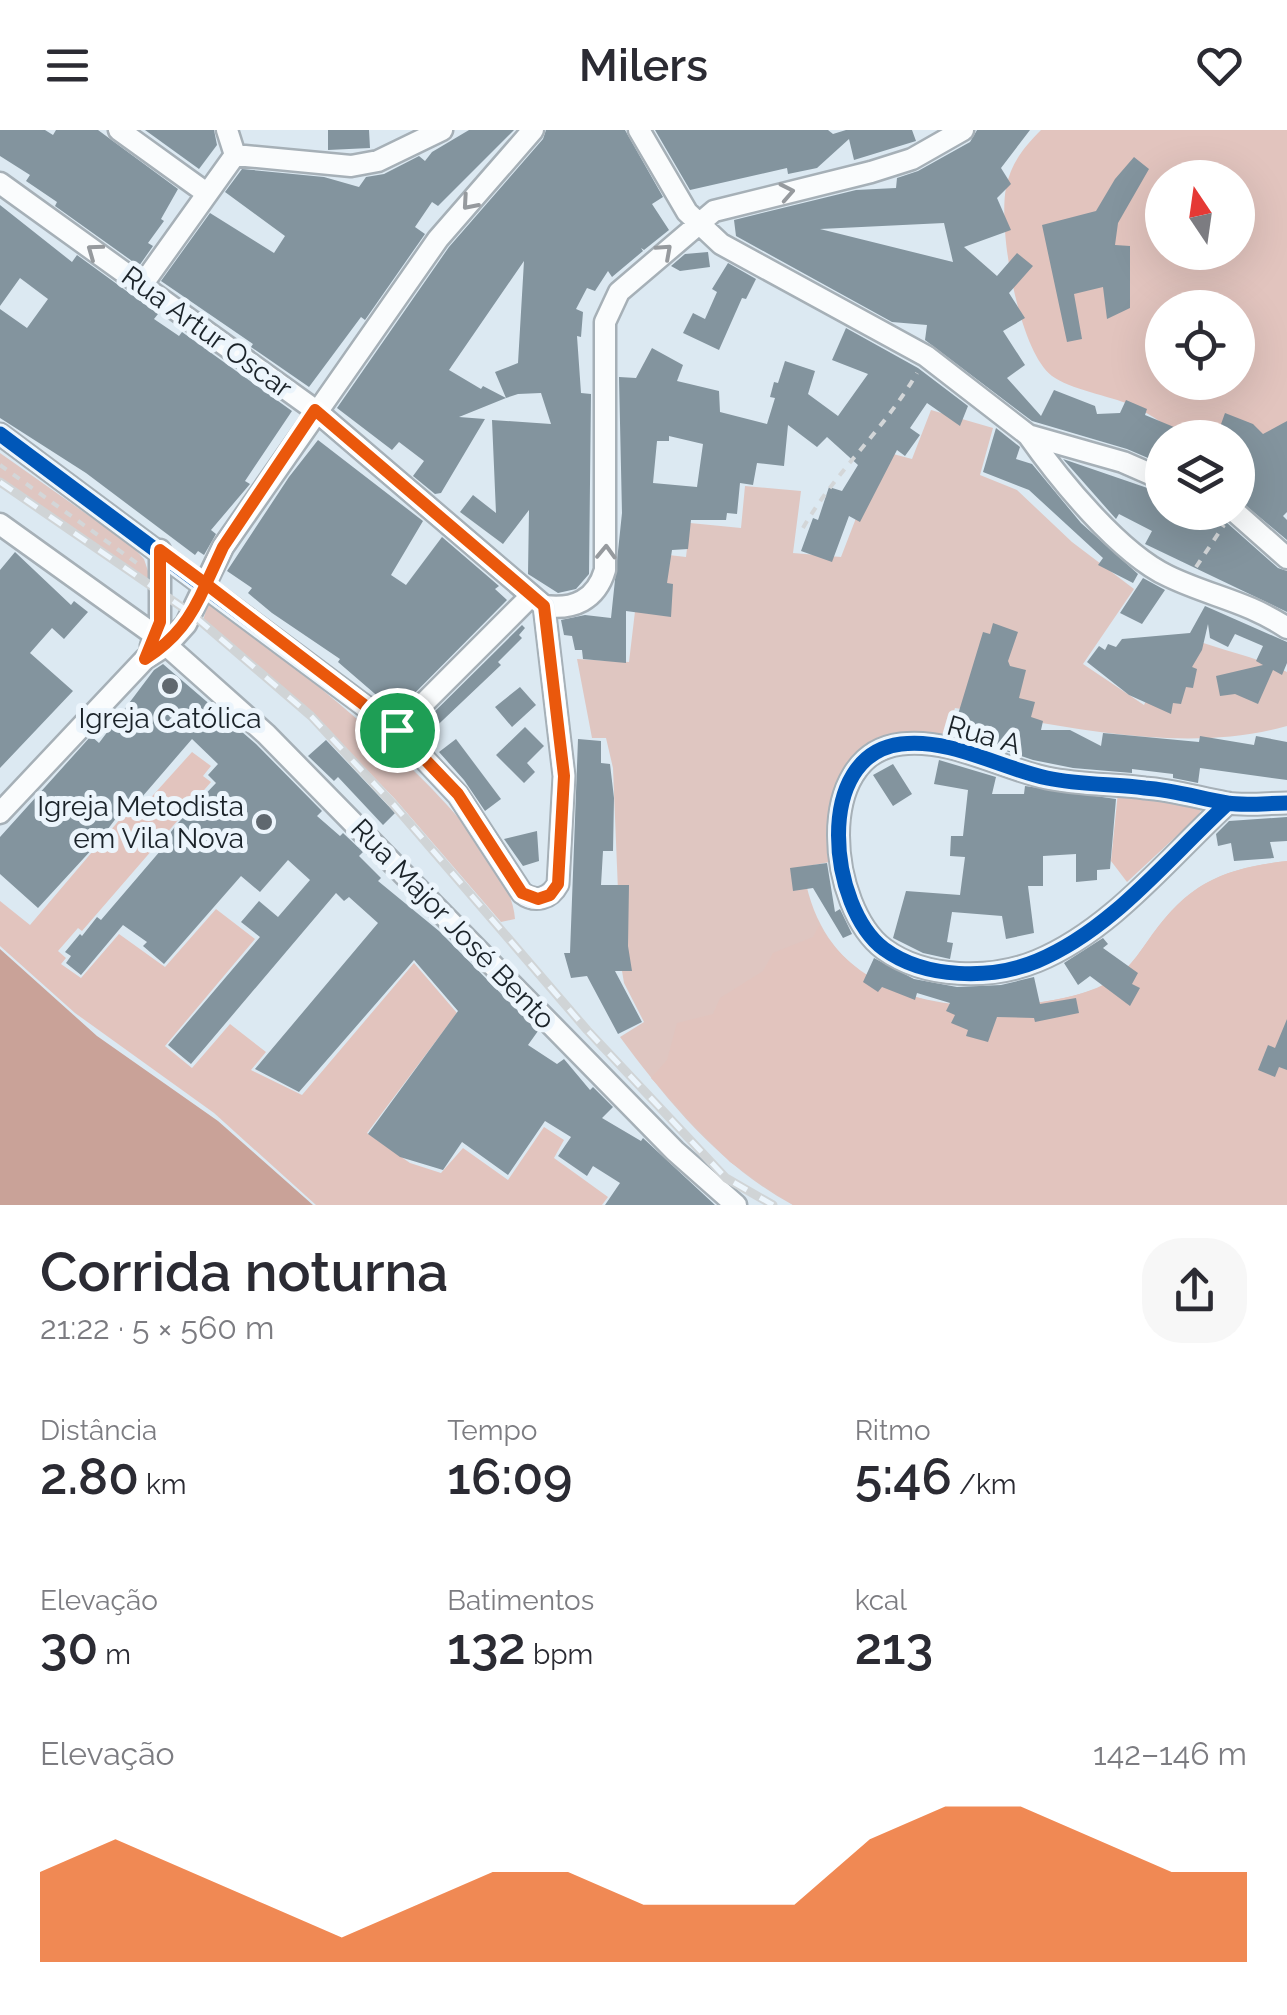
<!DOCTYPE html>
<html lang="pt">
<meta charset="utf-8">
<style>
body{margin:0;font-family:Raleway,sans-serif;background:#f7f7f7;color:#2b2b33;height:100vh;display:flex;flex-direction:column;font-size:38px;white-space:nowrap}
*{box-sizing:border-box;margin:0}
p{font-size:32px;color:#7c7c81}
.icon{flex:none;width:55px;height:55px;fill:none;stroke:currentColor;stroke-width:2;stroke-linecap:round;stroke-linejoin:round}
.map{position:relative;height:1075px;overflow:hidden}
.sheet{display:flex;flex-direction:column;background:#fff;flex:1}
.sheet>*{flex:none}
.needle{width:65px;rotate:347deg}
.fabs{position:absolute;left:1145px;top:30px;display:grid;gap:20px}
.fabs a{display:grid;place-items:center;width:110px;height:110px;border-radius:50%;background:#fff;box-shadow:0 10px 40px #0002;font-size:50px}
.pin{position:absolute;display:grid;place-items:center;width:85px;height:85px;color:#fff;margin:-42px;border:5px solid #fff;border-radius:50%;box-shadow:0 2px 10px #0007}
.round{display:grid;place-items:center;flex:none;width:105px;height:105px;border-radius:40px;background:#f7f7f7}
.head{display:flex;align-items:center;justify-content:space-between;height:170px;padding:0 40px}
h1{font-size:55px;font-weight:600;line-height:75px}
.figures{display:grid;grid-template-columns:repeat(3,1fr);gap:15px;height:170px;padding:10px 40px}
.figures div{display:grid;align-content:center}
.figures b{font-size:50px;font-weight:600}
.figures small{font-size:28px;font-weight:400}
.figures p{font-size:28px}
.chart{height:280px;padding:20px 40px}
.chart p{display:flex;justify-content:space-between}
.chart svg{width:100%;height:180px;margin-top:10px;fill:#ea580c;opacity:.7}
header{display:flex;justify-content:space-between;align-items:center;height:130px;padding:0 40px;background:#fff;font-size:45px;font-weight:600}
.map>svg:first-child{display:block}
.green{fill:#dfc6c1}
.forest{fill:#e2c4be;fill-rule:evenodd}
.water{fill:#c9a298}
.building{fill:#83949e;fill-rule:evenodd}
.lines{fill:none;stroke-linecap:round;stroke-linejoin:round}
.minor-casing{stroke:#a6b0b7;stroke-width:25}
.path{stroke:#d3d6d8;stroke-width:4;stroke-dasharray:8 8;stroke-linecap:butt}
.minor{stroke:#fafcfd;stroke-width:20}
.rail-casing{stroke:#d0d4d6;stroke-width:9}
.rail{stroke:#ecf5fc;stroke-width:5;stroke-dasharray:15;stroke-linecap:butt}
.cycleway-casing{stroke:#ecf5fc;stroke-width:21}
.cycleway{stroke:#0057b8;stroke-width:15}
.oneway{stroke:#969a9e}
.route-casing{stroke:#fff;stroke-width:20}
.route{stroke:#ea580c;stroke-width:12}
.poi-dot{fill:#5f686f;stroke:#ecf5fc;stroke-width:4}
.labels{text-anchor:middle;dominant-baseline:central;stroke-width:10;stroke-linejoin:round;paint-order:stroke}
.street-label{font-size:28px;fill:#1b2329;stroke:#ecf5fc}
.poi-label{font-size:28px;fill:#1b2329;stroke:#ecf5fc}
</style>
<header><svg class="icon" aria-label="menu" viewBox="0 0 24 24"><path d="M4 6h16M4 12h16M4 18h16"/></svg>Milers<svg class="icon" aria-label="heart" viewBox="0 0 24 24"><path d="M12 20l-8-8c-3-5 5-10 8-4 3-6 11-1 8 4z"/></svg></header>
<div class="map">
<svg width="1287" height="1075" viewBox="0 0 1287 1075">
<rect width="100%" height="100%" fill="#dce9f2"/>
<path class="green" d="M931,280L993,298L980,345L1017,360L1072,412L1134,459L1083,534L1144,575L1178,504C1215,519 1252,525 1287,542V596C1181,626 1062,595 955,578L945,610C833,623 835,617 835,731L803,737C818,845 904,880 1003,875C1038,874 1076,869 1107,853C1127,843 1140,822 1153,804C1189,752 1226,738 1287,731V1075H793C722,1037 668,972 620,907L644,892L624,853L621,835L613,638L606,608H592L577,529L629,532L642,422L686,427L690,393L741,398L745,356L801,361L793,423L841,427L882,321L912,329Z
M0,323L132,416L144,429L152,453L0,348Z
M213,473C287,531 508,695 515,789L501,792L395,669L310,581L203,491L207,476Z"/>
<path class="forest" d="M1041,0H1287V361L1238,334V308C1224,307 1205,311 1192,307C1171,302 1151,283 1131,275C1110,266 1069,259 1052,246C1018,220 998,98 1006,58C1011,33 1024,17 1041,0ZM1162,48H1238V122H1162ZM1162,178H1238V252H1162Z
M192,622L211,636L203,646L211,652L82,801L78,798L58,821L66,828L61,834L81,848L119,804L165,837L216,779L255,809L165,916L192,938L230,894L266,922L251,940L302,965L414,833L457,883L367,1003L410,1033L441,1043L463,1018L508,1050L544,997L564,1010L554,1028L608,1067L602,1075H316L214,983L75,883L0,816V771L30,795L138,668L146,673Z
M1118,662L1204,674L1198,686L1127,752L1111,731Z
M1287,731V1075H793L730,1032L651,948L667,930L677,893L713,884L720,868L763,841L773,823L813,807L819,795C866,873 964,887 1048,871C1069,867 1095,862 1113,850C1132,837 1143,816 1157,798C1194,750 1229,738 1287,731Z"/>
<path class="water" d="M0,819L97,906L218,991L313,1075H0Z"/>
<path class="building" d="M0,0H45L53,5L56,0H98L178,59L161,89L164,91L148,113L153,116L139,136L55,76L57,72L26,51L30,45L0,26Z
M145,0H214L217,15L199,39Z
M328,0H369L370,18L328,20Z
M469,0H514L438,76L432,72L415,97L425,104L365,190L361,187L309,257L251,217L253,214L161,151L210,83L274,123L285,106L225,62L242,39L324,47L359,57L366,47L384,44L419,26L425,31L432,22Z
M546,0H625L663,67L652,74L669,100L644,120L641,118L643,121L612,147L608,141L595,161L587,158L576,179L583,182L581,207L577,206L581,263L591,264L589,444L576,459L558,463L528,444L529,380L503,414L460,382L473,365L496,383L492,290L551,294L541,263L518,264L506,268L495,242L518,233L524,131L449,240L481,259L483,256L506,268L459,287L485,289L441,363L435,364L413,346L424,331L399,312L392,320L337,278L449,117L543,9Z
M655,0H828L833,4L846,0H912L916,11L854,30L849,9L817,38L788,44L787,38L690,60Z
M977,0H1030L1001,38L1011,54L997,68L1011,100L964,117L997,146L1017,123L1033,136L1009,163L1025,188L1003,201L1025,235L1007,248L1041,286L1054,260L1095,276L1097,284L1120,283L1126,270L1147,279L1145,285L1198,307L1162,308V334L1127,319L1032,291L925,210L927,195L892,192L736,106L734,90L856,60L896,58L897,48L918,41L970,12ZM944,93L953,132L820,99Z
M1134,27L1149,39L1118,93L1115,115L1130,116V178L1107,189L1103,157L1074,164L1082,209L1067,212L1042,95L1096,81L1115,49Z
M0,75L72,132L77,125L158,184L154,189L179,206L182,202L292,281L245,351L250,354L211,400L216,404L204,425L198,421L195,425L86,343L0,288V179L27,198L48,169L20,148L0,176Z
M708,122L710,137L680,141L671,136L685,124Z
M728,133L756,149L746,169L742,168L719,220L683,203L693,183L705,189L717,162L712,159Z
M846,198L918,238L968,276L960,296L927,273L910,298L920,305L905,326L897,320L860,392L849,386L832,432L801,421L813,388L818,390L829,357L842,361L858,335L827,307L817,317L788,295L784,336L757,333L753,355L740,353L737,384L727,383L726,390H691L688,419L672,420L667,453L673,454L671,487L626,481V533L583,529L582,520H575L572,506L564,505L561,490L585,485L611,488L622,383L619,247L636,248L652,218L683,235L677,251L719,261L720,282L767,294L775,268L770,267L774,252L778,253L785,231L815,241L808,264L838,286L868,244L832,230ZM669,306L703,314L697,357L653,353L657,311H669Z
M1225,283L1253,294L1263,304L1287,291V382L1283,386L1287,390V410L1238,369V308H1216Z
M996,298L1020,317L1016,329L1032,334L1081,393L1138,444L1133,453L1098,435L1103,428L1029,360L983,342Z
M318,310L423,391L391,445L406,455L442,407L499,456L495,459L507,470L396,582L338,532L340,529L272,483L248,463L252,458L227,441L289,347Z
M1063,329L1162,363V382H1222L1226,392L1278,438L1287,441V482L1145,414L1152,401L1119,384L1116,389Z
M15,422L71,475L74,471L88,482L64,509L52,498L30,523L73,561L0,638V440Z
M1143,448L1165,460L1142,494L1120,483Z
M1205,476L1287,512V533L1282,545L1273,540L1258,574L1235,564L1220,566L1216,546L1263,535L1256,531L1263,516L1235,504L1228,517L1210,508L1208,494L1202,520L1192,537L1197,539L1193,558L1186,557L1181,574L1173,573L1171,584L1129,565L1087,532L1099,516L1105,520L1108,514L1116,517L1122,509L1190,503Z
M993,493L1018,502L1008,531L1010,536L1026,540L1019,568L1035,572L1031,587L1043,591L1041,600H1070L1101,616L1103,603L1199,612L1200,606L1254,615L1256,606L1287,612V650L1200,638L1198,653L1173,648V644L1132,639V643L1073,638L1033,630L980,612L981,606L970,603L973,595L956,591L983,502L990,504Z
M522,495L525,498L519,505L522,508L498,532L501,535L424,608L416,600Z
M163,534L256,614L322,681L317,686L340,706L343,703L363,722L359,726L381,748L378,751L439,801L538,901L528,915L557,934L564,929L590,960L593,957L613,977L602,988L641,1011L643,1008L715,1075H605L620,1053L593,1036L587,1046L558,1026L571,1007L545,991L508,1045L462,1012L443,1040L400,1027L368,1004L458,881L414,830L299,962L255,939L378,793L349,767L344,771L336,763L191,934L168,915L260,807L241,792L259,771L278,787L310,750L288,730L260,762L241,746L164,834L143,816L147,812L123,795L81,845L66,833L71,826L65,822L80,804L82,806L97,787L101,790L167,713L164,711L177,694L216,653L208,645L218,634L192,609L142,667L136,662L95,716L38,778L0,744V707L91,606L99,613L154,540Z
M520,557L536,575L512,597L495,577Z
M525,597L544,616L527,633L535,642L524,653L496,625Z
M456,609L501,669L485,681L464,650L439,622Z
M578,609L601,611V633L610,634L614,668L613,721H603L601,755H629L628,816L632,841H615L642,892L618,904L587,846L571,848L564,823H570Z
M326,610L395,683L383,695L338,647L334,651L308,626Z
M939,630L996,647L992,664H1024L1025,656L1116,669L1110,739L1097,740V750L1076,752V724L1043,726V756H1028L1034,803L1006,809L1002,786L952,782L947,812L953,813L950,829L923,823L893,808L906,761L960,765L965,727L950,726L951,706H963L968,660L934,654Z
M893,634L912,664L893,676L873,645Z
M1287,687V711L1270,712L1274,728L1234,731L1231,713L1218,716L1216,704L1229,691Z
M537,701L539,731L523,736L504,709Z
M827,733L835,782L840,779L852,804L843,808L813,758L793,761L790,738Z
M1103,808L1108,814L1103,818L1138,843L1132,854L1140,858L1130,876L1090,846L1078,855L1064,833Z
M874,828L914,849L957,857L1001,855L1034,847L1040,874L1076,868L1079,883L1035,892L1034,888L997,887L988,912L966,906L968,900L951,893L955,885L946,881L950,873L917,863L915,870L882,857L878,862L863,852Z
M1287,889V940L1279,937L1275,947L1258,940L1268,915L1275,918Z"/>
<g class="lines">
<g class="minor-casing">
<path id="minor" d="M119,0L205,62
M227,0L235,25
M639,0L687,82L721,114L926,226L1028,305L1123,332L1162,349
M235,25L351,36L378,31L442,0
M0,53L315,280L544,476
M142,155L235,25
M0,304L397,600L458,665L522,763C535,773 550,769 558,754L564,646L544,476
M1028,305C1059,349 1119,423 1168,446C1209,466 1247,471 1287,498
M1235,382L1287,428
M0,394L156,506L266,604L675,1021L736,1075
M544,476C574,480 596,470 605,440V192L619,162L714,81L871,42L912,29L963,0
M151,516L160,492V420
M397,600L531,466
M1228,673C1169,727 1112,800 1037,831C991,850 925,849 884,819C829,778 812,625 901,614C951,608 1000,638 1047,648C1080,655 1113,654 1145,658C1173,660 1199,668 1227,673C1246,676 1268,673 1287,673
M0,683L145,529L167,515L186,494L223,417L438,109L533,0"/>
</g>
<path class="path" d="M0,335L141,436
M803,398C835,342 884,300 917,243
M1196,437L1224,395"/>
<use href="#minor" class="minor"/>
<g class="rail-casing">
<path id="rail" d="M0,352L192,484L311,586L393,674L587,900L726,1048L773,1075"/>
</g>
<use href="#rail" class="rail"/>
<g class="cycleway-casing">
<path id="cycleway" d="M0,304L397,600L458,665L522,763C535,773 550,769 558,754L564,646L544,476
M1228,673C1169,727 1112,800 1037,831C991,850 925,849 884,819C829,778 812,625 901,614C951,608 1000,638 1047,648C1080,655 1113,654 1145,658C1173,660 1199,668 1227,673C1246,676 1268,673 1287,673"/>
</g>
<use href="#cycleway" class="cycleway"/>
</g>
<defs><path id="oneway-chevron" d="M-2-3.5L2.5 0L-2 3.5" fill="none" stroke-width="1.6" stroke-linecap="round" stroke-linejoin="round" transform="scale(2.5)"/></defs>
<g class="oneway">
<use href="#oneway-chevron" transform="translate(787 62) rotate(-11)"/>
<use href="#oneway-chevron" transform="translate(469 73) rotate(131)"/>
<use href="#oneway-chevron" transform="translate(94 121) rotate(-144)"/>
<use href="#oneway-chevron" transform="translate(665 121) rotate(-42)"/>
<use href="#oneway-chevron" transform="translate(606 422) rotate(-88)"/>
</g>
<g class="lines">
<g class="route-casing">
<path id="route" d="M397,600L206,454C191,488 176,509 145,529L160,492V420L206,454L223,417L315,280L544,476L564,646L558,754L550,765L538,769L522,763L458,664L397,600"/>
</g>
<use href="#route" class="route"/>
</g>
<g class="poi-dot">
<circle cx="170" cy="556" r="10"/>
<circle cx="264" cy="692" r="10"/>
</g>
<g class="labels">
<g class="street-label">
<text transform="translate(207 202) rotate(36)">Rua Artur Oscar</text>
<text transform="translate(984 605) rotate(16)">Rua A</text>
<text transform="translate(453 794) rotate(46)">Rua Major José Bento</text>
</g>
<g class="poi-label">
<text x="170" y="588">Igreja Católica</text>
<text x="244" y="676" text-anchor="end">Igreja Metodista<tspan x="244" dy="32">em Vila Nova</tspan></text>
</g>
</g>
</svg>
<div class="fabs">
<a><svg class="needle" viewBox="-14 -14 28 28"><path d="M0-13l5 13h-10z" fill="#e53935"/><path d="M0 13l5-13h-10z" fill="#7c7c81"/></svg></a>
<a><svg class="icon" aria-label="locate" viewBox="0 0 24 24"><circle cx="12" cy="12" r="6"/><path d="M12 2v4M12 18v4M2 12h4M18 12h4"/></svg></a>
<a><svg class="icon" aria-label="layers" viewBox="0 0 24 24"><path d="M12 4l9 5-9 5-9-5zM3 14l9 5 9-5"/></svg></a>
</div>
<div class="pin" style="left:397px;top:600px;background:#1e9e55"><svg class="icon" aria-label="arrive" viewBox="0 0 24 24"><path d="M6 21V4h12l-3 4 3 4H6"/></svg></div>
</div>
<section class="sheet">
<div class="head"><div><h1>Corrida noturna</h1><p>21:22 · 5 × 560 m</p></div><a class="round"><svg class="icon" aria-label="share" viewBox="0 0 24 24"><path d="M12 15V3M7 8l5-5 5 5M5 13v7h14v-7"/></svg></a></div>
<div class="figures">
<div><p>Distância</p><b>2.80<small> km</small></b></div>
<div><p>Tempo</p><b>16:09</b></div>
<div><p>Ritmo</p><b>5:46<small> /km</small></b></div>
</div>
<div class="figures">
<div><p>Elevação</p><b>30<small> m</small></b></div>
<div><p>Batimentos</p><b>132<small> bpm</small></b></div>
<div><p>kcal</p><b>213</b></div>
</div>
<div class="chart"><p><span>Elevação</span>142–146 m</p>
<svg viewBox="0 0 160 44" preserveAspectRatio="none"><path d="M0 44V22L10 14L20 22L30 30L40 38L50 30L60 22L70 22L80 30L90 30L100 30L110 14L120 6L130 6L140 14L150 22L160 22V44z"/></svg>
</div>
</section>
